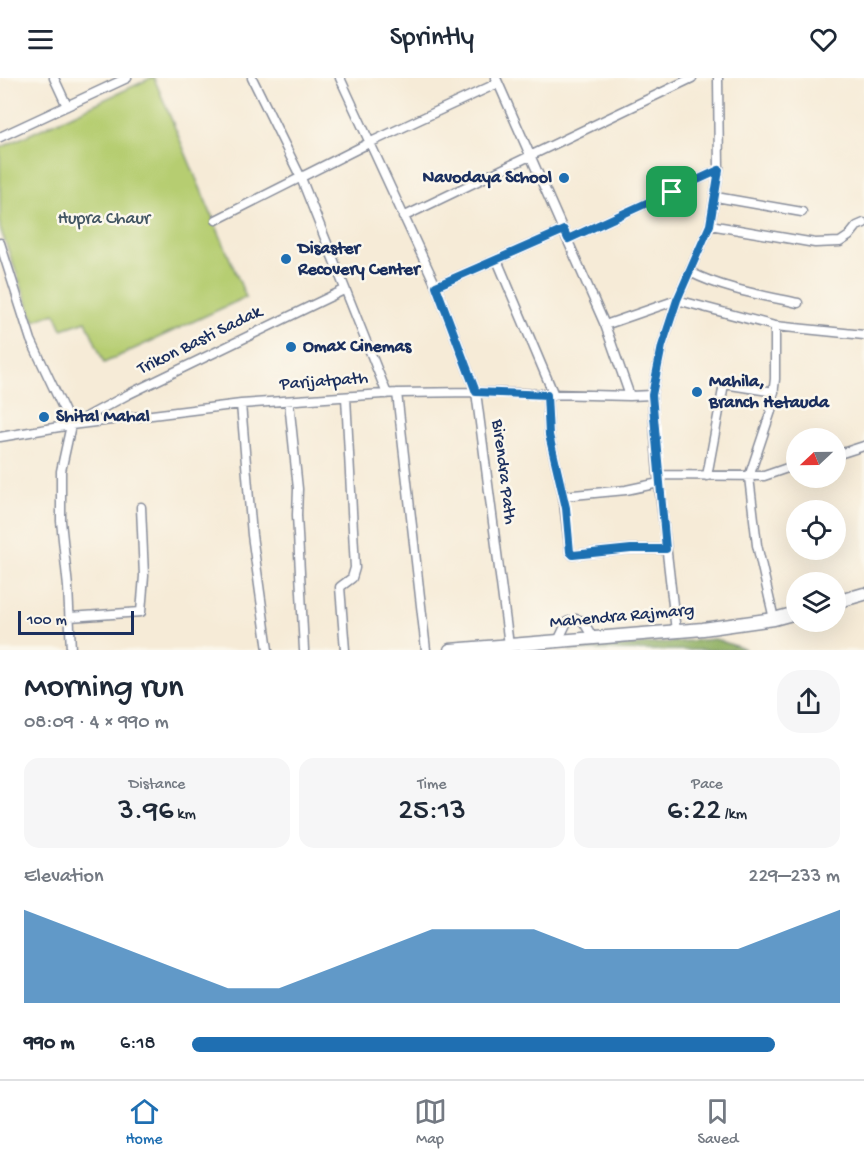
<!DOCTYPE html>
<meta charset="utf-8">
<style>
body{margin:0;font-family:"Gochi Hand",sans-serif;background:#f6f6f7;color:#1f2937;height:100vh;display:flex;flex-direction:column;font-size:22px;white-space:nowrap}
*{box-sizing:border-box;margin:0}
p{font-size:20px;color:#747a83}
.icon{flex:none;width:33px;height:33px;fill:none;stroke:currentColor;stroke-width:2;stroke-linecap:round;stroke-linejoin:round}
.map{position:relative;height:572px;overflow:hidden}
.sheet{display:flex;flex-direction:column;background:#fff;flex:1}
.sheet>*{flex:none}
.needle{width:39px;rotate:248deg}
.tools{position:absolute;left:786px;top:350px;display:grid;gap:12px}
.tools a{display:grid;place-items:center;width:60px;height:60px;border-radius:50%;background:#fff;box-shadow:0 6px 24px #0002;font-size:30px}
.scale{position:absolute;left:18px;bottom:15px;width:116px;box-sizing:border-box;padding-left:6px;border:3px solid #1b2f5e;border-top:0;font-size:16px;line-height:21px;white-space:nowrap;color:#1b2f5e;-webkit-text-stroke:4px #fbf7ec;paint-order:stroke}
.pin{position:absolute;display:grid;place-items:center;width:51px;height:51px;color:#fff;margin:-26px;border-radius:12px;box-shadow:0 3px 9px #0006}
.round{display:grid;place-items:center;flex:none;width:63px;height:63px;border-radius:24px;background:#f6f6f7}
.head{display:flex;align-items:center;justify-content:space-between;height:102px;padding:0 24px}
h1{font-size:33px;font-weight:600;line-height:45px}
.stats{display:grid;grid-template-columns:repeat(3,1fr);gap:9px;height:102px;padding:6px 24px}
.stats div{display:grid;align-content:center;border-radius:15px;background:#f6f6f7;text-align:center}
.stats b{font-size:30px;font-weight:600}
.stats small{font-size:16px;font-weight:400}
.stats p{font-size:16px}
.chart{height:168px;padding:12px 24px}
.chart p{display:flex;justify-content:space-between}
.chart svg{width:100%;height:108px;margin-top:6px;fill:#1f6fb2;opacity:.7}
ul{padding:0 24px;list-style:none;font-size:20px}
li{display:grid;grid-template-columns:96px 72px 1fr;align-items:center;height:45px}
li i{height:15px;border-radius:8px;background:#1f6fb2}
header{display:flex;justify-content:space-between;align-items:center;height:78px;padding:0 24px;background:#fff;font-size:27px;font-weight:600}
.menu{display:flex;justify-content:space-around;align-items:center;height:84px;border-top:2px solid #e0e1e3;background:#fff;font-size:16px;color:#747a83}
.menu a{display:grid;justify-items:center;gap:3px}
.menu .selected{color:#1f6fb2}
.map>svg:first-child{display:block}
.green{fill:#b6cd71;stroke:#687e68;stroke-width:1.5}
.forest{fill:#90b063;stroke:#567060;stroke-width:1.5}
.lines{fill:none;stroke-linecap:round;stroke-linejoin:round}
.minor-casing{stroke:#888d9a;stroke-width:11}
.highway-casing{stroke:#888d9a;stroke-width:15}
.minor{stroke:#fff;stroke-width:8}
.highway{stroke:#fff;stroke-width:12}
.route-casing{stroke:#fff;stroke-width:12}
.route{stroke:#1f6fb2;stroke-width:8}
.poi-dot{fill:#1f6fb2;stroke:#fbf7ec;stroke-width:2}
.labels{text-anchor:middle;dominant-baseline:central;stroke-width:5;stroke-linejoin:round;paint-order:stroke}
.poi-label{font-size:18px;font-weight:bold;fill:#1b2f5e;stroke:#fbf7ec;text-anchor:start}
.park-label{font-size:18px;fill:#425663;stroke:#fbf7ec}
.street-label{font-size:18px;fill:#1b2f5e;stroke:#fbf7ec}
</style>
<header><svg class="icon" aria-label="menu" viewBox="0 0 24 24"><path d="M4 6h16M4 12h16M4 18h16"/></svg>Sprintly<svg class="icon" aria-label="heart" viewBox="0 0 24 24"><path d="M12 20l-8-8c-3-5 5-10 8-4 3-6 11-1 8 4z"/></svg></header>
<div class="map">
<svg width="864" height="572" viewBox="0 0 864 572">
<rect width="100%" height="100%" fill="#fbf7ec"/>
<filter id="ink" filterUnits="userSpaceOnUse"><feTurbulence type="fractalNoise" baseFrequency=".0167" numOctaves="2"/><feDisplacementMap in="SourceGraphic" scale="12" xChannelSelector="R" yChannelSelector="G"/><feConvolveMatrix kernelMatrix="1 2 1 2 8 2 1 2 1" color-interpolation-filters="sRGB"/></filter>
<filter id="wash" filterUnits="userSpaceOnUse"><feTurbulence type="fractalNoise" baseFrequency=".008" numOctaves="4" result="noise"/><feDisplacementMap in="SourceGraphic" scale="24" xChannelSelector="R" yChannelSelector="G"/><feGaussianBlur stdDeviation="1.35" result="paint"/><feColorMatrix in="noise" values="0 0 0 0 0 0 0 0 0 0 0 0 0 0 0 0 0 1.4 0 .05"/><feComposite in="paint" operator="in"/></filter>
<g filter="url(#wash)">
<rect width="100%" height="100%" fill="#f6ebd7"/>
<path class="green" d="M151,0H154L246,219L104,285L86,243L62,251L55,235L34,243L0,150V70Z"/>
<path class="forest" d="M715,561L747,572H569Z"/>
</g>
<g filter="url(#ink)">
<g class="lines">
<g class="minor-casing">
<path id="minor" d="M54,0L67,28
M252,0L301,100L387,316
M340,0L436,208L476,314L509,567
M496,0L605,247L630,318
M0,59L127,0
M716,119L802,134
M403,139L692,0
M216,142L369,65L498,5
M710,147L815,165L840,164L849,158L857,148L864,145
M568,161L719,92
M0,165L31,262L71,347L61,393V443L68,509L71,572
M497,182L554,317
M690,194C723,211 761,217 798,225
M436,208L564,152
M605,247L677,222L775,248L864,257
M397,315L426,572
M547,317L549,357L563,418
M289,324L298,411L297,437L304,572
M241,326L252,457L268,572
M77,344L129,316L344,212
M0,359L71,347L241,326L397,315L476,314L630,318L652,317
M836,377L864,368
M658,397L764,398L796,387
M707,398L724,306L774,314
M659,405L626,412L563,418L570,474L573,477L631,471H666
M70,539L141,534L144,498L141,429
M774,541L757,467L749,399L771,333L775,301V248
M676,553L658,397L652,317L662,268L677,222L710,147L719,92L718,0
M558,563L567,544L576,541L583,543L593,560
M345,572L340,509L352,500L355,490L346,319"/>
</g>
<g class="highway-casing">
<path id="highway" d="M836,524L864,516
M450,572L703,551L774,541L796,535"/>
</g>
<use href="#minor" class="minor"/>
<use href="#highway" class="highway"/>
</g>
</g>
<g class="lines" filter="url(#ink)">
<g class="route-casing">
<path id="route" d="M719,92L710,147L677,222L662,268L652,317L666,471H631L573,477L570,474L566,430L549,357L547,317L476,314L436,208L564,152L568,161Z"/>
</g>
<use href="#route" class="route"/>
</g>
<g class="poi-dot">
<circle cx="564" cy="100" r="6"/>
<circle cx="286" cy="181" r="6"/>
<circle cx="291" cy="269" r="6"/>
<circle cx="697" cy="314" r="6"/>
<circle cx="44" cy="339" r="6"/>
</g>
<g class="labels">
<g class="poi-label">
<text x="552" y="100" text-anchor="end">Navodaya School</text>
<text x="298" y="171">Disaster<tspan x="298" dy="21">Recovery Center</tspan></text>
<text x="303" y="269">Omax Cinemas</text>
<text x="709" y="304">Mahila,<tspan x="709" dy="21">Branch Hetauda</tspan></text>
<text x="56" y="339">Shital Mahal</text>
</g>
<g class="park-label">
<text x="104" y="141">Hupra Chaur</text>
</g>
<g class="street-label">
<text transform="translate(200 263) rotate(-26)">Trikon Basti Sadak</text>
<text transform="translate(324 304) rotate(-4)">Parijatpath</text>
<text transform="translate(503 394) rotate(83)">Birendra Path</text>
<text transform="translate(622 539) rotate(-5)">Mahendra Rajmarg</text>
</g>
</g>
</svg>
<div class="tools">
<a><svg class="needle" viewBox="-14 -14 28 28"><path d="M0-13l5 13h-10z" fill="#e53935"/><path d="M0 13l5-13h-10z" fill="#747a83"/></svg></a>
<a><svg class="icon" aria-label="locate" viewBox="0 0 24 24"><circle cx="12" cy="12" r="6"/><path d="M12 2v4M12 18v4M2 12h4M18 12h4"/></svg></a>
<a><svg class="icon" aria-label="layers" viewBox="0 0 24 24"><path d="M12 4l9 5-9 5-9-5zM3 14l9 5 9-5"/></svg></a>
</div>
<div class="scale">100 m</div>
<div class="pin" style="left:672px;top:114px;background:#1e9e55"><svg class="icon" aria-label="arrive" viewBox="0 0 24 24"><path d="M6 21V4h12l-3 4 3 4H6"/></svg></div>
</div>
<section class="sheet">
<div class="head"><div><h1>Morning run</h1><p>08:09 · 4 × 990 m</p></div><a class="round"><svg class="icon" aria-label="share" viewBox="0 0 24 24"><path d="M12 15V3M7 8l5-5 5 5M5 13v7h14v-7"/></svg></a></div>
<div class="stats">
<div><p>Distance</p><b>3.96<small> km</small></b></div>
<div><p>Time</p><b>25:13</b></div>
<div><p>Pace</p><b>6:22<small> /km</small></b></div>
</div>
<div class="chart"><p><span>Elevation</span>229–233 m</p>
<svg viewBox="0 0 160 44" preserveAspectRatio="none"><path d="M0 44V6L10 14L20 22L30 30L40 38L50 38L60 30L70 22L80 14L90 14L100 14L110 22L120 22L130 22L140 22L150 14L160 6V44z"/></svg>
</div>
<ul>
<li><b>990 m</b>6:18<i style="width:90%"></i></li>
</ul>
</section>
<nav class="menu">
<a class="selected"><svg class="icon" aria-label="home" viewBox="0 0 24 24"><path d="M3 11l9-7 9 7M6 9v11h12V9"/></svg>Home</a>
<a><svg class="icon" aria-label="map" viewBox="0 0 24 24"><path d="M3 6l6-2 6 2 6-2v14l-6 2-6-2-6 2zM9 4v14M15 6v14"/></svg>Map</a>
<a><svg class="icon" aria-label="saved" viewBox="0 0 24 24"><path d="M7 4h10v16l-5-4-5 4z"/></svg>Saved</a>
</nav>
